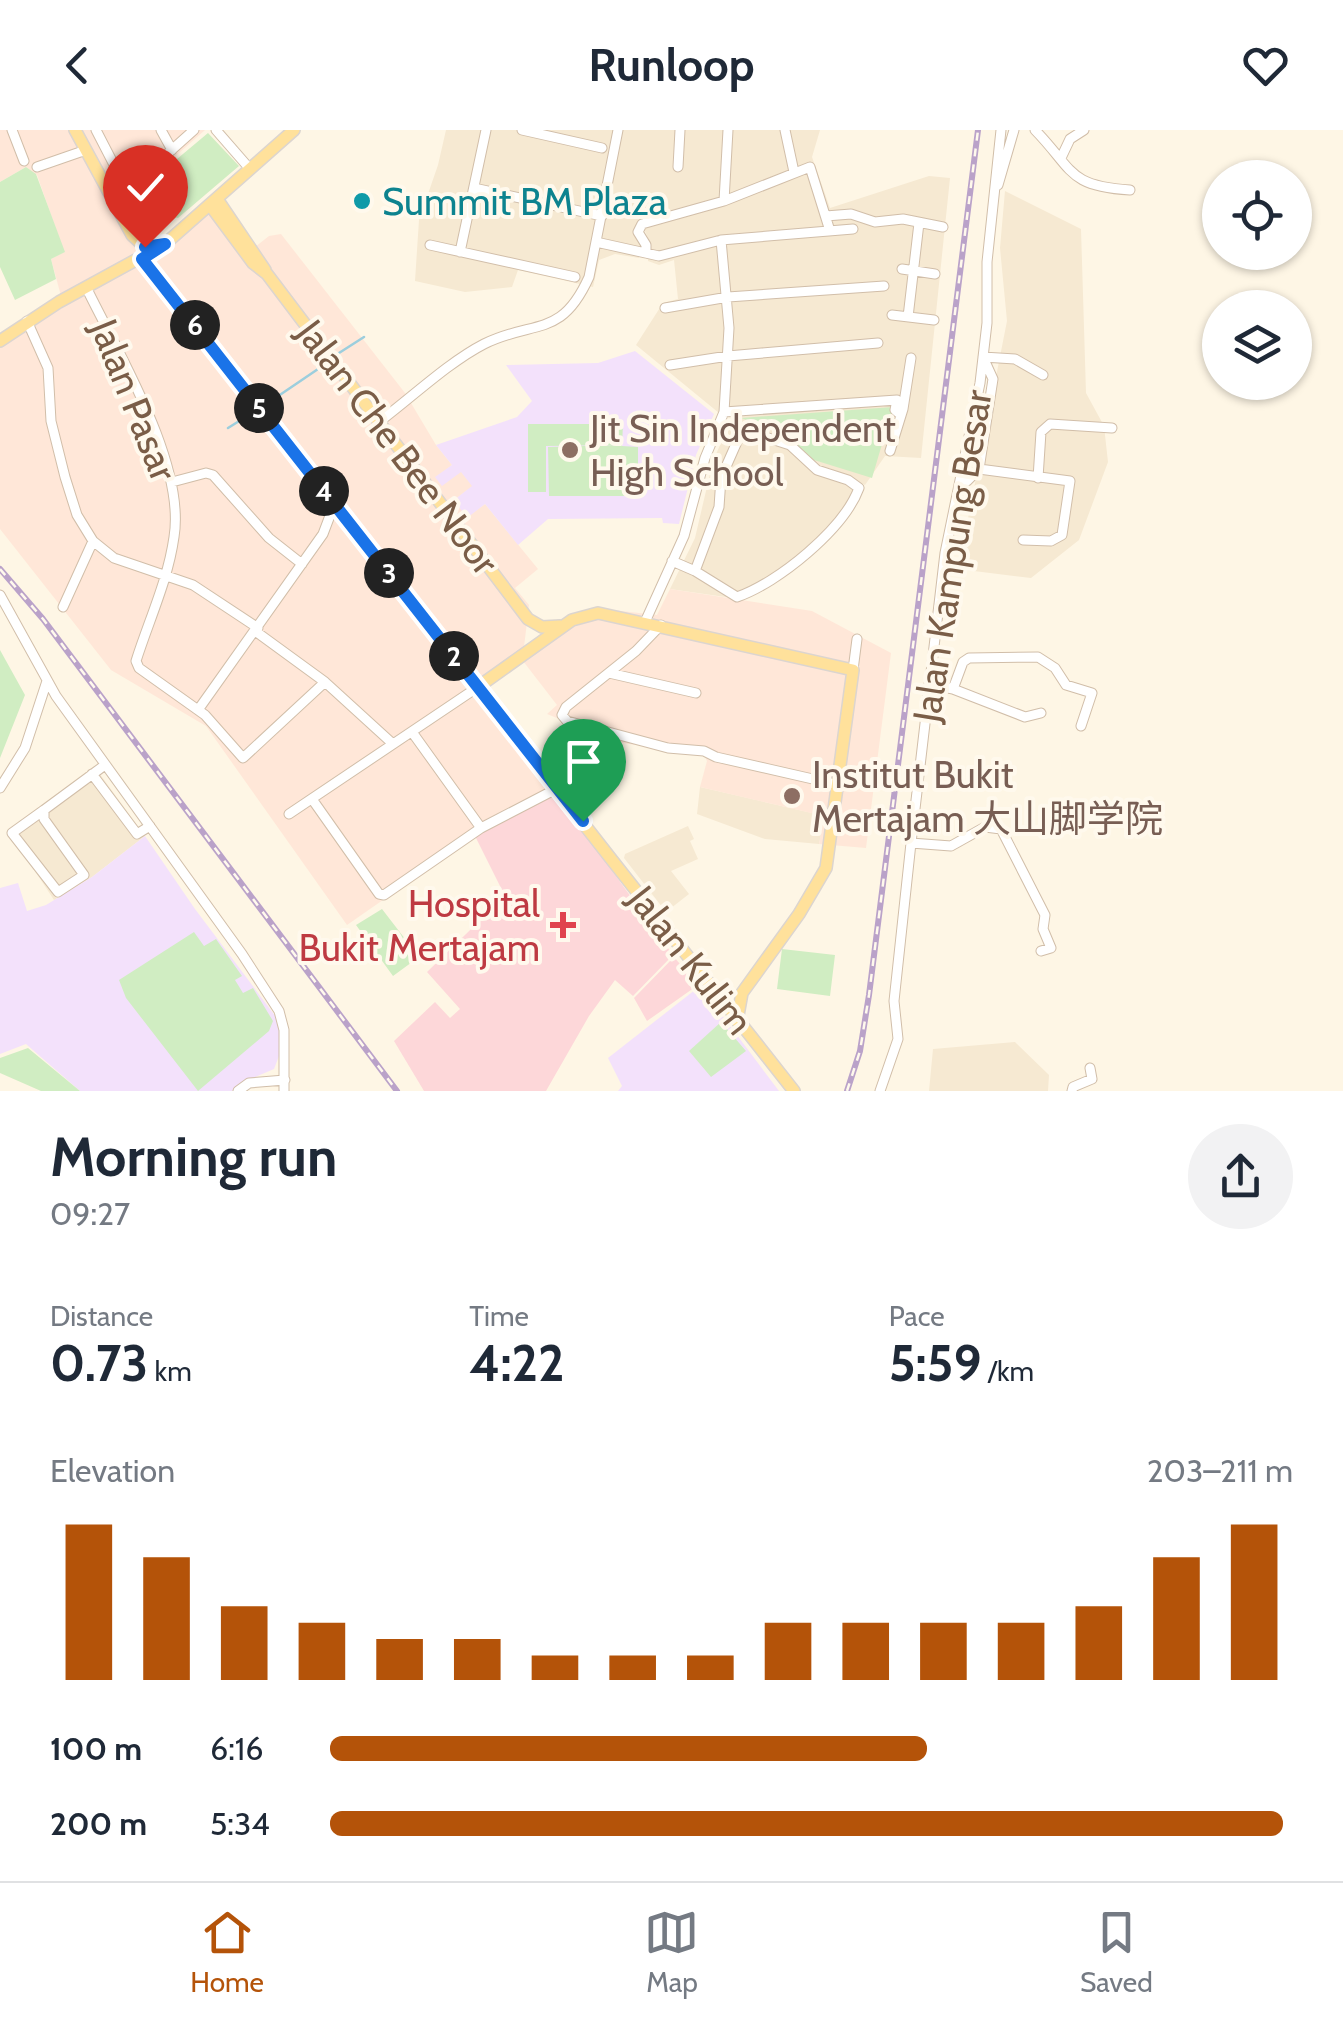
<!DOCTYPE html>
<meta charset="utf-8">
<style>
body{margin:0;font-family:Cabin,"Noto Sans SC",sans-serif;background:#f2f2f3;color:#1f2937;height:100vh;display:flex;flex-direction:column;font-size:38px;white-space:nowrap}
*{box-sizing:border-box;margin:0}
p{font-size:32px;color:#747a83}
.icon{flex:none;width:55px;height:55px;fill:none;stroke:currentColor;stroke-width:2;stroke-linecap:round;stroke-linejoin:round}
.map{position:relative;height:961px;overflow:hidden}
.side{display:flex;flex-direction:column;background:#fff;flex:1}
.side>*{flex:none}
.buttons{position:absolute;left:1202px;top:30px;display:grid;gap:20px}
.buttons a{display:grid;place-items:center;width:110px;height:110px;border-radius:50%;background:#fff;box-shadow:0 2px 8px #0004;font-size:50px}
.pin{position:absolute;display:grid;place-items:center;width:85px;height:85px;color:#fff;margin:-102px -42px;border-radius:50% 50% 50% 0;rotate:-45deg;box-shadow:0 0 10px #0007}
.pin .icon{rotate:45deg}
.km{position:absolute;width:50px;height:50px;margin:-25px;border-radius:50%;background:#222;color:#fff;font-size:28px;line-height:50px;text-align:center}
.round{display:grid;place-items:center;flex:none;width:105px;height:105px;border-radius:52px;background:#f2f2f3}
.headline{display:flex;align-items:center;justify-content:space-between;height:170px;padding:0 50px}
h1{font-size:55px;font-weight:700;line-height:75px}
.metrics{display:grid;grid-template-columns:repeat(3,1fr);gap:15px;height:170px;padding:10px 50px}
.metrics div{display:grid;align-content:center}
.metrics b{font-size:50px;font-weight:700}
.metrics small{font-size:28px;font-weight:400}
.metrics p{font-size:28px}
.chart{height:280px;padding:20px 50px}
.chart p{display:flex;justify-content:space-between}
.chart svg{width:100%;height:180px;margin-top:10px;stroke:#b45309;stroke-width:6}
ul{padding:0 50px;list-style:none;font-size:32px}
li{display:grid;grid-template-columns:160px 120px 1fr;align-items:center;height:75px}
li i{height:25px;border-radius:12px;background:#b45309}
header{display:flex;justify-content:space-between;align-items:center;height:130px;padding:0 50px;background:#fff;font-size:45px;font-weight:700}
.menu{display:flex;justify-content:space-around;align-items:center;height:140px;border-top:2px solid #e0e1e3;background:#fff;font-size:28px;color:#747a83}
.menu a{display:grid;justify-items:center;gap:5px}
.menu .on{color:#b45309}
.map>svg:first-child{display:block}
.residential{fill:#f6e9d2}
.commercial{fill:#ffe7d8}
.education{fill:#f3e1fb}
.medical{fill:#fdd7d9}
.green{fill:#d0edc2}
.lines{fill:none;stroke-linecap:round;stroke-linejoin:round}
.stream{stroke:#9ccedd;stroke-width:2.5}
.minor-casing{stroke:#d1bea9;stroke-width:11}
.major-casing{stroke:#dcd5cf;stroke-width:14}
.minor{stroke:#fff;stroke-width:9}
.major{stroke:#ffe19b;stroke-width:11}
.rail-casing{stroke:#baa2c9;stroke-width:6}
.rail{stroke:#fff9ed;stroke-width:2.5;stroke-dasharray:8;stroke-linecap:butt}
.route-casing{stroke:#fff;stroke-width:20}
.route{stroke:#1a73e8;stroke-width:12}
.culture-dot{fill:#0f9aa8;stroke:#fff9ed;stroke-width:4}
.education-dot{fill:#8d6e63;stroke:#fff9ed;stroke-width:4}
.health-dot{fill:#e0444e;stroke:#fff9ed;stroke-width:4}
.labels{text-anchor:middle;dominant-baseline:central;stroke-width:8;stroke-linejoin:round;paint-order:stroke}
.culture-label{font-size:38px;fill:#0d838f;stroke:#fff9ed;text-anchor:start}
.street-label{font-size:38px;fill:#7a5d47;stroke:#fff9ed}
.education-label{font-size:38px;fill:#785e54;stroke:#fff9ed;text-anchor:start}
.health-label{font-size:38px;fill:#be3a42;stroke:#fff9ed;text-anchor:end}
</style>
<header><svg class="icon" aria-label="back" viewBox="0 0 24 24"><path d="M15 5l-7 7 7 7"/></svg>Runloop<svg class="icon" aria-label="heart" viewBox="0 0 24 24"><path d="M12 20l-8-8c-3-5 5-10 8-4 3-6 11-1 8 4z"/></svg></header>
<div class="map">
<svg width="1343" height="961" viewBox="0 0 1343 961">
<rect width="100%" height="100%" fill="#fef6e5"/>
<path class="residential" d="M446,0H820L812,27L830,78L929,46L950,48L921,328L885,326L865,355L829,338H818L785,308L729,293L731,288L719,283L636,215L663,173L678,169L674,130L659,135L648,131L649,110L639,88L635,102L641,114L639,128L615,124L599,130L593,157L518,140L512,157L465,162L415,151L419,90L438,35Z
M1005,61L1081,99L1086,263L1104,296L1108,332L1079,410L1031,448L958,439L1007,191L1000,118Z
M728,297L782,313L816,343L857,358L820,411L739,469L670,459L695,408L713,331Z
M94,636L145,706L92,747L54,770L8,700Z
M700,657L825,686L819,714L765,709L697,684Z
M688,696L694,709L690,711L698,729L671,741L689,764L666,782L624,728L625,724Z
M1015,912L1049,945L1048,961H929L933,919Z"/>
<path class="commercial" d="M0,0H205L124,72L149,115L156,116L218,66L255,117L269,106L281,104L405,263L436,315L452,335L436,348L461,341L473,356L454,370L467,387L485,374L538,439L515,458L529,475L524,517L479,563L556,663L475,706L347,795L206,596L111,540L0,399V218L24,199L64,177L51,129L64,122L37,45L26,37L0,52Z
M670,459L812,481L891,523L866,718L819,714L824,686L700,657L707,631L704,625L616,612L547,584L557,575L523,531L594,478L657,485Z"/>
<path class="education" d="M635,221L714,284L696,325L679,394L663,393L662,388L548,389L518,415L485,374L467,388L454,370L472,356L461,342L442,356L435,347L452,335L436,315L517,287L532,271L506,235L598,233Z
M145,706L195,779L279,891V926L274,939L239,954L232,961H80L26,914L0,924V758L18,753L27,781L46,775L92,747Z
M700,856L779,961H618L622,956L608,928Z"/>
<path class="medical" d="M556,663L673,825L633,866L615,850L589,886L546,961H424L394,911L435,872L450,888L460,879L427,842L505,766L475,706Z
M674,827L698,855L647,891L634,868Z"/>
<path class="green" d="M208,3L239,36L178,88L174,87L146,55Z
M26,37L36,44L65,122L51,129L56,149L15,170L0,137V52Z
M893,277L872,348L814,330L784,303L741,288Z
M528,294H623L622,316L638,317V366H549L548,317L621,315L546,316V362H528Z
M0,520L25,565L0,628Z
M382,779L419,827L393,846L356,795Z
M194,802L204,816L216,809L242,846L235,850L243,863L253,858L273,891L269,901L198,961L126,868L119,850Z
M782,819L835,825L830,866L777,859Z
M721,892L746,921L711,947L689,921Z
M28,918L80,961H41L0,943V928Z"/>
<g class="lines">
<path class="stream" d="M339,223L364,207
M265,275L321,237
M228,298L252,283"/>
<g class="minor-casing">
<path id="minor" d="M12,0L24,31
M96,0L126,58
M161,0L172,20
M216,0L250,39
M522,0L602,18
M785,0L794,42
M1035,0C1074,40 1067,56 1130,60
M1061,28L1070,9L1084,0
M37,37L86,20
M678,37L680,0
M998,55L1014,0
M474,58L602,86
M111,66L137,51L194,0
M724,71L728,0
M826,86L851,84L875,92L903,89L943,97
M596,112L659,126L721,110L853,99
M430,115L575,147
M460,122L486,0
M646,123V115L638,102L642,94L724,71L810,37L830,101
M902,139L935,144
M86,157C118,223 186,334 174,407C168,450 149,490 136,531L139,538L205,585L243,628L325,552
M665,178L728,167L884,156
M892,185L934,190
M908,187L919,93
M27,191L48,238L51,291L65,347L77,385L93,411L114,428L193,455L258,498
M670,235L728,226L878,213
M724,282L897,270L895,280L901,285
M379,292C411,268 449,232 484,214C535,189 561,209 589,147L618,0
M890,321L903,279L911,228
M979,339L993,249L983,227L1015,229L1043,245
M1038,348L1041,302L1050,294L1112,298
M172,352L206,343L213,345L269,408L302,434
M960,352L967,351L979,339L1070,351L1062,405L1051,411L1023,410
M672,431L695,441L737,467C778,453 844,399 859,358L848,350L817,340L790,315L746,301L740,305L721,348L719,377L695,441
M0,465L56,566L242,824L279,881L284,900V961
M63,477L93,411
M645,492L684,406L705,328L724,282L729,198L721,110
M661,495L636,521L566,577L562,585L567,591L668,618L704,621L716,627L839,655
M255,501L325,552L393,614
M853,540L857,509
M609,543L696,563
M929,554L953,559L963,532L969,528L1038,527L1055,538L1066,555L1092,563L1081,596
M953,559L1025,587L1041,583
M198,580L323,404L334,375
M412,602L481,698
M92,644L137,704L150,696
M0,658L25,618L47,551
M312,669L379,764L384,765L481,698L558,658
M44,680L12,703L58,762L84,745L44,689V680L105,635
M289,684L478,557
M911,713L951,716L985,697L1001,699L1045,785L1043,799L1051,818L1041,821
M238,961L249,953L285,950
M880,961L898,909L894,871L911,713L945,423L980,253L987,193V132L1001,0
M1072,961L1073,957L1092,949L1090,938"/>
</g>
<g class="major-casing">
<path id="major" d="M75,0L132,105L145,117L161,115
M217,69L265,140
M210,75L253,133L267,144L528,489L542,497L560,496
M142,129C360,406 575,685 794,961
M0,211L59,172L165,114L294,0
M478,557L572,490L598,483L853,540L826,738L799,784L742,863L737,891"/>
</g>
<use href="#minor" class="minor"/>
<use href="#major" class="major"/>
<g class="rail-casing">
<path id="rail" d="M0,439L43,489L397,961
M847,961L860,921L869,865L978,0"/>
</g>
<use href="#rail" class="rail"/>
</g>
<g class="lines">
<g class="route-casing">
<path id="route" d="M145,117L165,114L142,129L583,691"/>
</g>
<use href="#route" class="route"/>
</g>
<circle class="culture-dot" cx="362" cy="71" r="10"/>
<g class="education-dot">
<circle cx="570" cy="320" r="10"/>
<circle cx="792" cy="666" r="10"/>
</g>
<path class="health-dot" d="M558 780h10v10h10v10h-10v10h-10v-10h-10v-10h10z"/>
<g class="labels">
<g class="culture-label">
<text x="382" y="71">Summit BM Plaza</text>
</g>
<g class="street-label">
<text transform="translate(134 270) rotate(68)">Jalan Pasar</text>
<text transform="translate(398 317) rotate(53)">Jalan Che Bee Noor</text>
<text transform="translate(952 426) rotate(-81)">Jalan Kampung Besar</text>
<text transform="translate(691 830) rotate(52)">Jalan Kulim</text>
</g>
<g class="education-label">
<text x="590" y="298">Jit Sin Independent<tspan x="590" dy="44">High School</tspan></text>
<text x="812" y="644">Institut Bukit<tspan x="812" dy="44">Mertajam 大山脚学院</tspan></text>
</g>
<g class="health-label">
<text x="540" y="773">Hospital<tspan x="540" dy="44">Bukit Mertajam</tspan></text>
</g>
</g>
</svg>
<div class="buttons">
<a><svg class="icon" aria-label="locate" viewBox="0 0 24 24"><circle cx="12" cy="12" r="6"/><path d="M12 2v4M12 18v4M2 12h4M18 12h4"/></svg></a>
<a><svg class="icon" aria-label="layers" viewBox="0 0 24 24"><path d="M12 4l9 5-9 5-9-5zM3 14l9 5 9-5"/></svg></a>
</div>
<div class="pin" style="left:583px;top:691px;background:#1e9e55"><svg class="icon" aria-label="arrive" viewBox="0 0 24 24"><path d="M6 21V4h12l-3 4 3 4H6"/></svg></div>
<div class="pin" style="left:145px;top:117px;background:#d93025"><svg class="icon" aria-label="check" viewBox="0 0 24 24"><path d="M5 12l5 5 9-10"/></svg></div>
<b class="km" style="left:454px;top:526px">2</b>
<b class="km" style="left:389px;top:443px">3</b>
<b class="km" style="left:324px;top:361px">4</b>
<b class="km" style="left:259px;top:278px">5</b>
<b class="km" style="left:195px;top:195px">6</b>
</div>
<section class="side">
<div class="headline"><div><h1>Morning run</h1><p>09:27</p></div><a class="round"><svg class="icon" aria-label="share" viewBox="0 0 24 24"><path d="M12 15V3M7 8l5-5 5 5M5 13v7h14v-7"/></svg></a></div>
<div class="metrics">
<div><p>Distance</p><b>0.73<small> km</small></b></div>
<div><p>Time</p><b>4:22</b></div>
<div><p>Pace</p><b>5:59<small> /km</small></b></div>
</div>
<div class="chart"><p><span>Elevation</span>203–211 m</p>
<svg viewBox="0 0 160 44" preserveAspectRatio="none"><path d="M5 44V6M15 44V14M25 44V26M35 44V30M45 44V34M55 44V34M65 44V38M75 44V38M85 44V38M95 44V30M105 44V30M115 44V30M125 44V30M135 44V26M145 44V14M155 44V6"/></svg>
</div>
<ul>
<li><b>100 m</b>6:16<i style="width:62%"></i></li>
<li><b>200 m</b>5:34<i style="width:99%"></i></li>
</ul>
</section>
<nav class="menu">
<a class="on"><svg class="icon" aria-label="home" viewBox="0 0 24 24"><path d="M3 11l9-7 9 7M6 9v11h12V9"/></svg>Home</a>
<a><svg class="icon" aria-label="map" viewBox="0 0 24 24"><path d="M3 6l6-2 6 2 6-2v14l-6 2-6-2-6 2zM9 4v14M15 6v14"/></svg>Map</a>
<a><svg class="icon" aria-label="saved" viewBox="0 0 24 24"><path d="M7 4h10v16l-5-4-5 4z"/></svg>Saved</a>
</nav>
